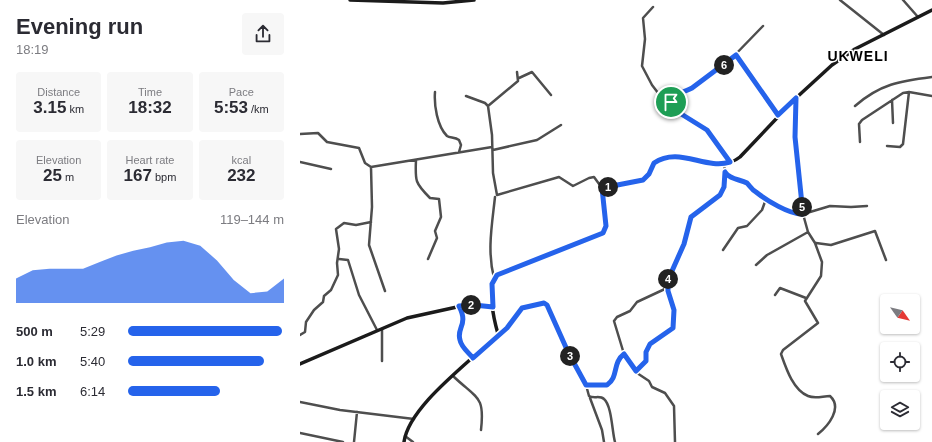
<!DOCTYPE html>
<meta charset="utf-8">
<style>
body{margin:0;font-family:Arial,sans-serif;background:#f7f7f7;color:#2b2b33;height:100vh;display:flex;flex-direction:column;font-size:15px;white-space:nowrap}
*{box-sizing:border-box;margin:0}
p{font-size:13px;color:#7c7c81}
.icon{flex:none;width:22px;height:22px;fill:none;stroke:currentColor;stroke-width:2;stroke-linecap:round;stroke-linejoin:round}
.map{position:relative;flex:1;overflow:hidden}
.drawer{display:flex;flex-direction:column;background:#fff;width:300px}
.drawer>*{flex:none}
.needle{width:26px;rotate:124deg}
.tools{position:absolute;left:580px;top:294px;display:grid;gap:8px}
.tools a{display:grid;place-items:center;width:40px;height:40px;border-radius:4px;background:#fff;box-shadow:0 1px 3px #0004;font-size:20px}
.pin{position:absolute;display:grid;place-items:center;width:34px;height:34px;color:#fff;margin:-17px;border:2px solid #fff;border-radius:50%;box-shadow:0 1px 4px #0007}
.km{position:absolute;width:20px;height:20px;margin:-10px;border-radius:50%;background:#222;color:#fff;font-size:11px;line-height:20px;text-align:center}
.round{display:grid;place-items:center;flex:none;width:42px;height:42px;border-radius:4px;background:#f7f7f7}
.head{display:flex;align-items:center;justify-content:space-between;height:68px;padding:0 16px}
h1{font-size:22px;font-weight:700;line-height:30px}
.stats{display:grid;grid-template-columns:repeat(3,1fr);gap:6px;height:68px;padding:4px 16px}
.stats div{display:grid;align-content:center;border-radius:4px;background:#f7f7f7;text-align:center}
.stats b{font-size:17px;font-weight:700}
.stats small{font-size:11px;font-weight:400}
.stats p{font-size:11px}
.chart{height:112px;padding:8px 16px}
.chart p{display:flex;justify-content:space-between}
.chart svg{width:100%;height:72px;margin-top:4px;fill:#2563eb;opacity:.7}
ul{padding:0 16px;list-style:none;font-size:13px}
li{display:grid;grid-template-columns:64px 48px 1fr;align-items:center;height:30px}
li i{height:10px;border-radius:5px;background:#2563eb}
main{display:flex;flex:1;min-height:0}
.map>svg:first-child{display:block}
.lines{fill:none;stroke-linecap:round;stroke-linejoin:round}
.street{stroke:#4e4e4e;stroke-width:2.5}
.secondary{stroke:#1b1b1b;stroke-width:3.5}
.route-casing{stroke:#fff;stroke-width:8}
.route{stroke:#2563eb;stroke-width:5}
.labels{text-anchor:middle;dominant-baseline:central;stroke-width:3;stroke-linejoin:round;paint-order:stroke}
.district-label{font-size:14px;font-weight:bold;letter-spacing:1px;fill:#000;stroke:#fff}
</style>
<main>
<section class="drawer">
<div class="head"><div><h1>Evening run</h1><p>18:19</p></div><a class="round"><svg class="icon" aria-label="share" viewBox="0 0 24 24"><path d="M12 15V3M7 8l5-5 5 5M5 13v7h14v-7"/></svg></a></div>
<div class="stats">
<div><p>Distance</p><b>3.15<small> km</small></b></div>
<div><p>Time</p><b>18:32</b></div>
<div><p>Pace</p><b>5:53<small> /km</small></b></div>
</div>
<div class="stats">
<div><p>Elevation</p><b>25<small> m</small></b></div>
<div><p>Heart rate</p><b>167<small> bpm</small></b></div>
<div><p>kcal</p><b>232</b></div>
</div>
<div class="chart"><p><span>Elevation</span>119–144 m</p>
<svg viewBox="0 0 160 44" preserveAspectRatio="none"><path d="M0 44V29L10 24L20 23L30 23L40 23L50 19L60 15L70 12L80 10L90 7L100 6L110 9L120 18L130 30L140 38L150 37L160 29V44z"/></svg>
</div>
<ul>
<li><b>500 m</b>5:29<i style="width:99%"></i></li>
<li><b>1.0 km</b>5:40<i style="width:87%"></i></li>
<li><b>1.5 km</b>6:14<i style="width:59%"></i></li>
</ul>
</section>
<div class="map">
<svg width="632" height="442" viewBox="0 0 632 442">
<rect width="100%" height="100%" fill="#fff"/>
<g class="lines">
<path class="street" d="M540,0L584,35
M603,0L618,17
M353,7L343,18L345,39L342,66L352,85L368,106L407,130L430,162
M436,55L478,115
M219,78L232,72L251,95
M135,92C134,105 137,126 147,136C150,138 155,137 159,140L161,145L159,152
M166,96L185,103L188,106L192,135L193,173L197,195L259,177L273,186L289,178L294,177L302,188
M496,99L495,137L503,214L508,232L515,243L522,262L521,276L505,301L518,323L483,350L481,354C486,368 493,390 508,396C515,399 523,396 530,396C543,408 528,426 518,434
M592,100L593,123
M188,106L218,81L217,72
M555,106C580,84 600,81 632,77
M370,107L375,96L384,90L392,88L430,60L463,26
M0,134L18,133L27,142L59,148L65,163L71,167L192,147
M560,142L559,124L562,120L603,93L609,92
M587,146L600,147L603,144L609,92L632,96
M193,150L237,140L261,125
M116,160C115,181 115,183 130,198L139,199L141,217L135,231L137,238L128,259
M0,162L31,169
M424,164L425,172L428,176L447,183L454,191L488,211L503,214
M71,167L72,207L69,245L85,291
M502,211L510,212L530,206L551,207L567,206
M516,243L531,245L575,231L586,260
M423,250L438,228L447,226L462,210L466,199
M39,259L48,260L59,295L77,330
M456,265L467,255L508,232
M194,278C187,251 192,225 195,197
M367,288L337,302L330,311L317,317L314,321L324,354L337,373L349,381L352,387L365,393L374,406L375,442
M475,295L480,288L506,298
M159,307L164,320L160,340L173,358
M82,329V361
M198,334L213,322L222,308L242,303L247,305L267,352L286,385L289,396C294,399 300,395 304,399C312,406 312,432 315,442
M0,335L5,332L6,322L14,310L23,302L24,296L31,290L38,275L37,263L39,249L36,229L44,223L56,225L71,222
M336,371L346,361V352L350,344L373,327L374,310L368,291V280L383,244L391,217L420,195L424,187L425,172
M153,376C177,399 185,395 181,430
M286,385L309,384C318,375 313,362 324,354
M290,398L302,430L304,442
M0,402L40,410L114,419
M0,433L43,442
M105,436L113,442
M54,442L57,412"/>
<path class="secondary" d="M50,0L143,3L174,0
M0,364L107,318L166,305L193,307
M104,442C109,405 172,361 198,334C194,320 186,286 197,275L232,260L303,233L306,226L302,188L343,179L349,174L355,163C382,144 415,177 440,157L496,98L532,65L555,49L632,10"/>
</g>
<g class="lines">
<g class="route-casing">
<path id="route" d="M436,55L478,115L496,98L495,137L503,214C490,215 466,200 456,192C452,190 450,186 447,183C440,179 430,180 425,172L424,187L420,195L391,217L384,244L368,280V291L374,310L373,328L350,344L346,352V361L336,371L324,354C312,363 319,377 307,385H286L268,352L247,305L244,303L222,308L207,328L173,358C169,353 161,347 160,340C156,328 169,325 159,306L174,305L193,307L192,284L197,275L303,233L306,226L302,188L343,180L349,174L354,163C379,146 405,170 430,162L407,130L370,107C372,94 382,93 392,88Z"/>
</g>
<use href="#route" class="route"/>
</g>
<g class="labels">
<g class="district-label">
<text x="558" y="56">UKWELI</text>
</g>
</g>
</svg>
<div class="tools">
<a><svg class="needle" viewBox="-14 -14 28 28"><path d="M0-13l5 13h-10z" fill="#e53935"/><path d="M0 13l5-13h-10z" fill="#7c7c81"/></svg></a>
<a><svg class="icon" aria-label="locate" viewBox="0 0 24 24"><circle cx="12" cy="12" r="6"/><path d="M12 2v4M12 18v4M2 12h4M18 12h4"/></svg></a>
<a><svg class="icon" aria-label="layers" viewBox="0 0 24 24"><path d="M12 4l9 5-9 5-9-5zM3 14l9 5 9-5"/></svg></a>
</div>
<div class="pin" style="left:371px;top:102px;background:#1e9e55"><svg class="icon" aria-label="arrive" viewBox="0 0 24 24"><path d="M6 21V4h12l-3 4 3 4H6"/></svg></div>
<b class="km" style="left:308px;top:187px">1</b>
<b class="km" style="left:171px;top:305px">2</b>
<b class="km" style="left:270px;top:356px">3</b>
<b class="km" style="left:368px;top:279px">4</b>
<b class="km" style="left:502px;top:207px">5</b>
<b class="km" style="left:424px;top:65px">6</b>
</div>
</main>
